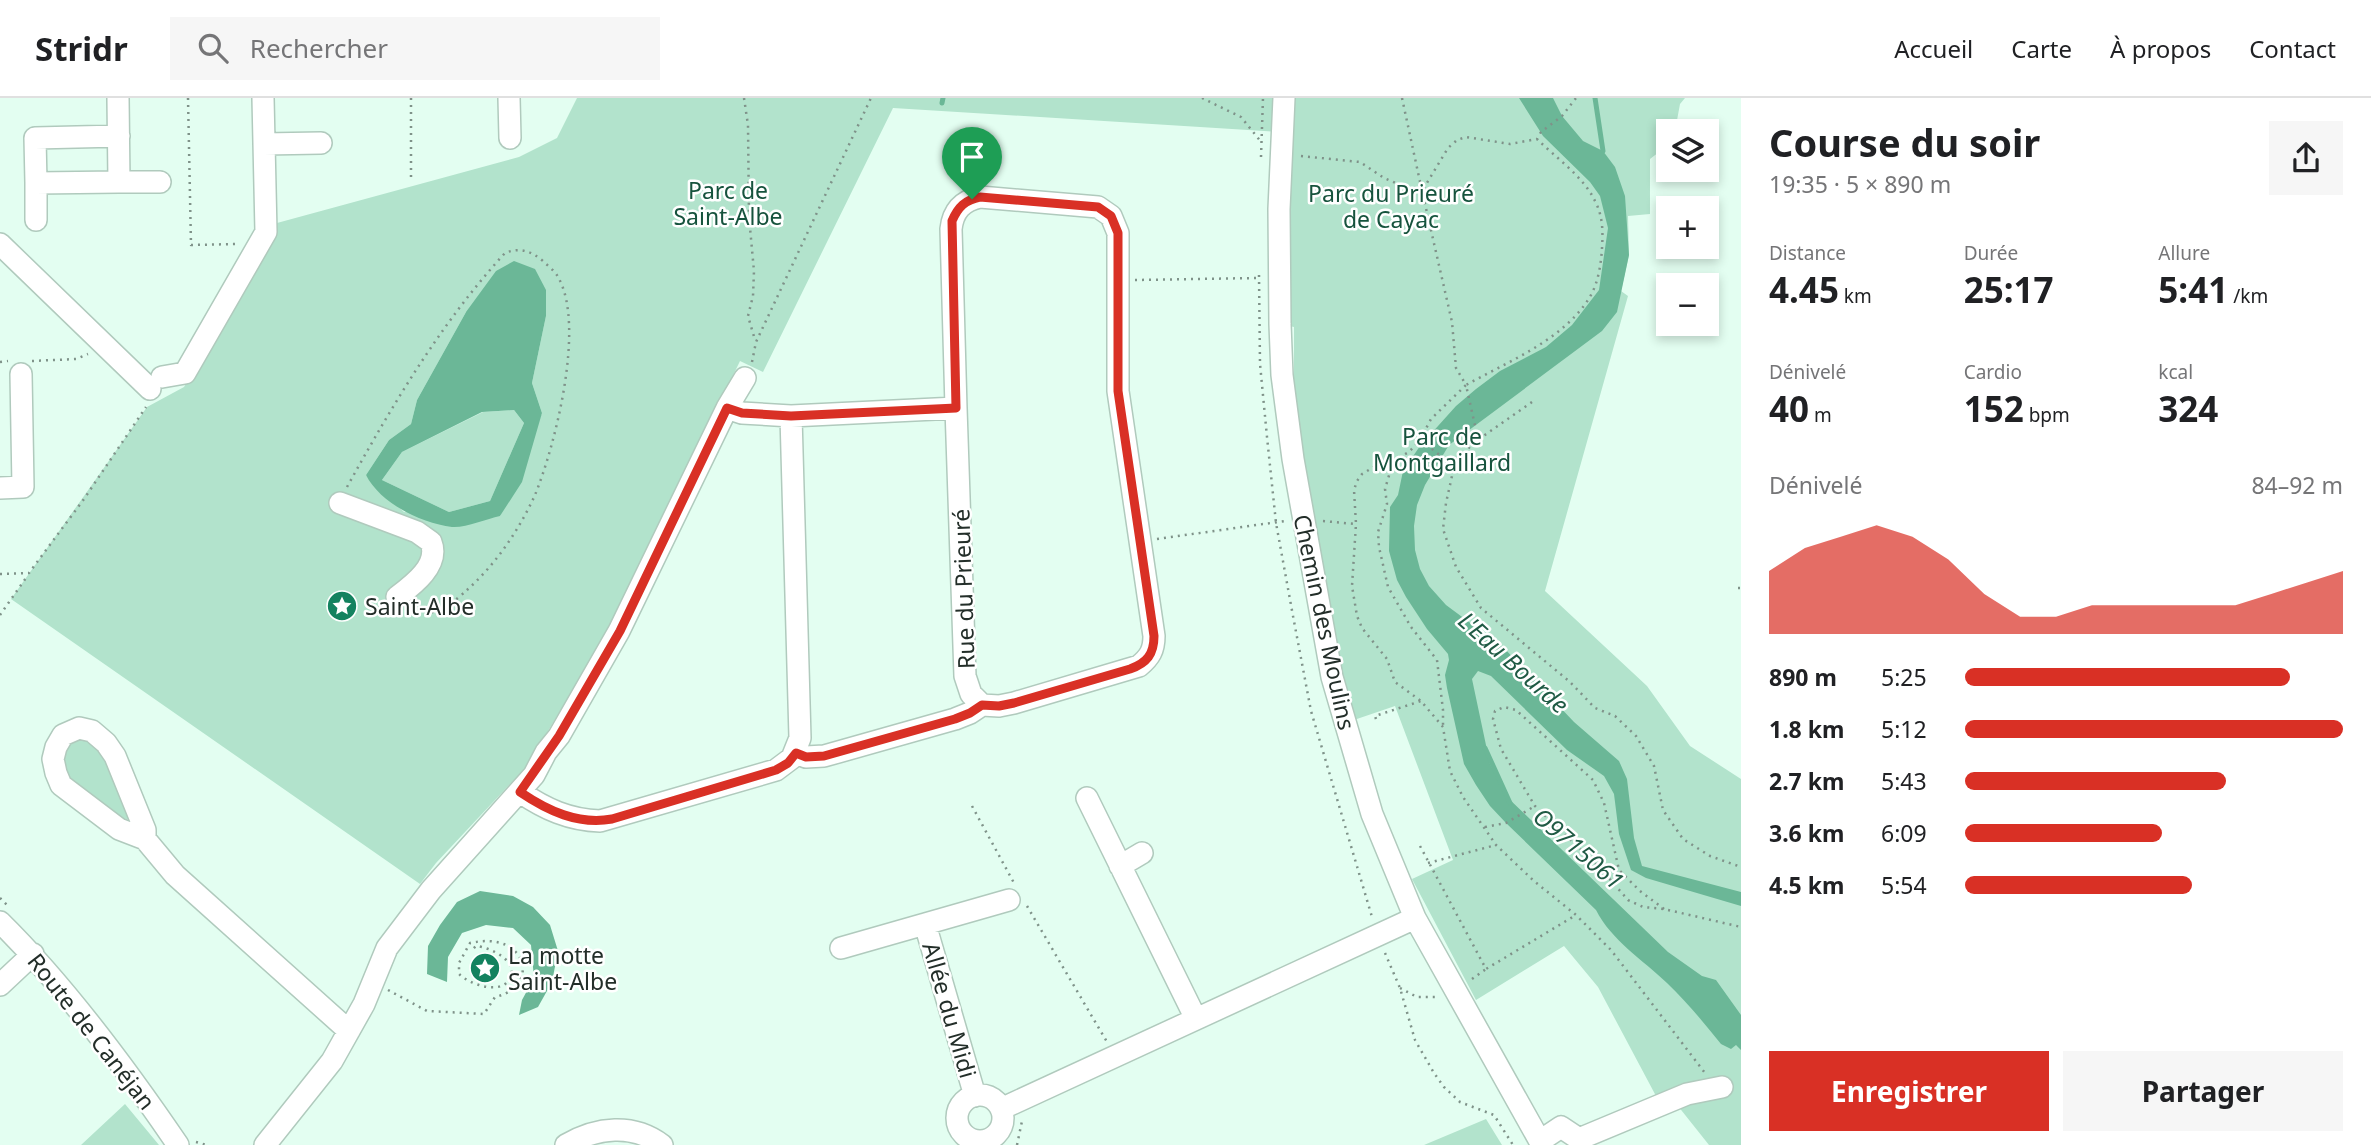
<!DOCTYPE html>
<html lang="fr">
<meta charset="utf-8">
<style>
body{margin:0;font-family:"Noto Sans",sans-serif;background:#f6f6f6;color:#202124;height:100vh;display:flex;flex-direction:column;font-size:26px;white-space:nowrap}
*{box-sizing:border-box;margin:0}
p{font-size:23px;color:#757577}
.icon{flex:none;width:38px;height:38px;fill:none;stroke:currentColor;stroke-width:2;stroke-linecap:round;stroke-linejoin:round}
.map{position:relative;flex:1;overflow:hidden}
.sheet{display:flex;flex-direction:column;background:#fff;width:630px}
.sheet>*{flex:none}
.controls{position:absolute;left:1656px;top:21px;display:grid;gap:14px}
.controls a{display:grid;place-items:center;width:63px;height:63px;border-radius:0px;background:#fff;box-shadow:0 4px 10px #0003;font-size:35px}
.pin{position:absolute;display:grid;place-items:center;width:60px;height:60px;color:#fff;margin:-72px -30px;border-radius:50% 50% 50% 0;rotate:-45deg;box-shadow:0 0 7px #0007}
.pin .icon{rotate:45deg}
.round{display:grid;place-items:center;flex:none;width:74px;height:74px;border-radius:0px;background:#f6f6f6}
.head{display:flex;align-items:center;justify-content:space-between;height:119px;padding:0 28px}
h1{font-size:38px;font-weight:700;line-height:52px}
.metrics{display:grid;grid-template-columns:repeat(3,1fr);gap:10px;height:119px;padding:7px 28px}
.metrics div{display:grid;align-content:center}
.metrics b{font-size:35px;font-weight:700}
.metrics small{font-size:19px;font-weight:400}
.metrics p{font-size:19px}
.chart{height:196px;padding:14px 28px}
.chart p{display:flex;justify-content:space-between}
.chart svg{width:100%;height:126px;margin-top:7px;fill:#d93025;opacity:.7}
.action{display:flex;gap:14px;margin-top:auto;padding:14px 28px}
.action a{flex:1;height:80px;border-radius:0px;background:#d93025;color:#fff;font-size:28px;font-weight:700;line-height:80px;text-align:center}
.action a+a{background:#f6f6f6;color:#202124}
ul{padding:0 28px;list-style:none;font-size:23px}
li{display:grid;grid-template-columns:112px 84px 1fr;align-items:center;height:52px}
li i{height:18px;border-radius:9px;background:#d93025}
header{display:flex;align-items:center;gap:42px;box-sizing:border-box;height:98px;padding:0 35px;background:#fff;border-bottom:2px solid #e0e0e0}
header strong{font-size:33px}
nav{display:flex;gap:38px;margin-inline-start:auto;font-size:24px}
.search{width:490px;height:63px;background:#f6f6f6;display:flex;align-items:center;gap:18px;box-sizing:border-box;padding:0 24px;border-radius:0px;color:#757577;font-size:26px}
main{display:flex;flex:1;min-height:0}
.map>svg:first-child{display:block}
.green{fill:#b2e3cc;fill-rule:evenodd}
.water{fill:#6bb797;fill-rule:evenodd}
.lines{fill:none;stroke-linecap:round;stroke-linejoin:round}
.stream{stroke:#6bb797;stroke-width:5}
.minor-casing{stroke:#b0cabd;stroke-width:24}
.path{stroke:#7f9289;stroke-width:2.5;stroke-dasharray:2 5;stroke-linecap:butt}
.minor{stroke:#fff;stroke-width:21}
.route-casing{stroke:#fff;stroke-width:14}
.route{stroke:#d93025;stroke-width:9}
.labels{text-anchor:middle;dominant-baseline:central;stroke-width:5;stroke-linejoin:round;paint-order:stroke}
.park-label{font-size:23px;fill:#16533d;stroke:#fff}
.street-label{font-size:23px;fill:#232e29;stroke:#fff}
.poi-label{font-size:23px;fill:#232e29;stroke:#fff;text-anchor:start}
.water-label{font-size:24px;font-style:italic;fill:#1f5a44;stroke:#fff}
</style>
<header>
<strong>Stridr</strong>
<div class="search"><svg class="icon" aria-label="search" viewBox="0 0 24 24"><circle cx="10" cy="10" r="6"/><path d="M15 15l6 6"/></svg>Rechercher</div>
<nav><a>Accueil</a><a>Carte</a><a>À propos</a><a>Contact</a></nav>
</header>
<main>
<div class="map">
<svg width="1741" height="1047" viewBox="0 0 1741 1047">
<rect width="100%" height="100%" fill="#e3fef1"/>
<path class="green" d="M577,0H1685L1680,6L1675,33H1668V47L1650,61V116L1628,118L1629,157L1621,193L1628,198L1545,493L1647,588L1690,648L1741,681V1047H1709L1674,1003L1656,998L1598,889L1564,848L1476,902L1412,781L1453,762L1395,608L1351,623L1336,556L1326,484L1309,407L1298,340L1294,283V229L1280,226L1282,34L893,10L763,274L740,263L616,520L527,668L436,765L420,786L11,501L147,309L184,289L276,138L277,125L519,59L557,40ZM466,214L546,218L532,285L542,315L500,418L404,414L366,377L389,342L411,326L417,302Z
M514,312L524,325L490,403L449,414L382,382L402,354L483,314Z
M80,639L89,641L100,650L132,719L123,723L68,681L62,661L69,643Z
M125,1006L159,1047H81Z
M1486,1021L1502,1047H1424Z"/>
<path class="water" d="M1519,0H1553L1562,18L1583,43L1603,53L1615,69L1625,98L1629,157L1617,214L1602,233L1449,347L1425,387L1417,407L1414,428L1415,452L1420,471L1429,488L1446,507L1504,550L1574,624L1619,663L1627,681L1634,740L1642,768L1741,794V808L1646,780L1631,772L1619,736L1614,696L1604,678L1567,652L1491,578L1478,573L1472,581L1490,666L1506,698L1668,854L1702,878L1716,882L1741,917V952L1736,947L1731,951L1721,946C1704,925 1687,904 1667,885C1643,862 1611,842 1596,812L1506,725L1490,708L1476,687L1464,666L1447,590L1445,577L1449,562L1448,556L1427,531L1406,499L1397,482L1389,453L1390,409L1398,397L1403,373L1420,348L1456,308L1476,291L1500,273L1546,249L1572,227L1599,192L1608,130L1600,98L1590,84L1543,38Z
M514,163L535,171L546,192V218L532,285L542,315L522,384L500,418C486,421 466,430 452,429C421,425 380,405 366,377L389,342L411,326L417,302L466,214L496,173ZM514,312L524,325L490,403L449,414L382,382L402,354L482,314Z
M480,793L513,798L533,809L550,827L558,853L552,884L538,909L519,917L522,902L534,880L531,847L513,830L486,827L462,835L448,859L447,884L427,876L428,848L440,827L457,804Z"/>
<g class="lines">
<path class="stream" d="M1595,0L1603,53
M942,5L943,0
M1485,650L1510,705"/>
<g class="minor-casing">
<path id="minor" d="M118,0L119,84L36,85L35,40L119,38
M509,0L510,40
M1284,0L1279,111L1280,226L1282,277L1293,361L1332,579L1372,716L1415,820L1542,1047
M264,46L321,45
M119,84H160
M36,85V122
M0,146L150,291
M162,279L185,275L266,134L263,0
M727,310L742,315L791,318L956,310L951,131C953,113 962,103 980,99L1098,109L1111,118L1118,135V293L1154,538C1154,552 1150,559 1139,568L1014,605L999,608L982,607L971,596L965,578L956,310
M0,390L23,389L21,276
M340,405L417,434L431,444C440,467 413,487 397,499
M796,655L806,659L824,658L955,621L970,615L982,607
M520,694C545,711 569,722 600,723L776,672L792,660L800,640L791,318
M1087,700L1196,921
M145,741V732L115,658L106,645L92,633L79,630L63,637L56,649L53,661L56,675L61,687L119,731L145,741L175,777L349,933
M1120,768L1142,755
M0,824C64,887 127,972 178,1047
M925,826L975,998
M841,850L1009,802
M0,887L33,856
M957 1020a23 23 0 1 1 46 0a23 23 0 1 1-46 0Z
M1001,1011L1415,820
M1579,1041L1687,996L1722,989
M1540,1043L1561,1029L1579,1041V1047
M265,1047L332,963L364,906L387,850L431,792L534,677L546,654L559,638L619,533L727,310L745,280
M566,1047C597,1029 633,1025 662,1047"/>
</g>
<path class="path" d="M188,0L191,147L237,146
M411,0V80
M744,0L748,27L749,119L754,173L753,198L748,218L755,242
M1202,0L1241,19L1262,45
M1402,0L1422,93L1448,50L1457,42L1466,39L1510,46L1537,41L1541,34L1562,18L1576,0
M1301,58L1360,64L1384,80L1405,89L1422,93L1452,224L1456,270L1466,287L1431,321L1420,342L1409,354L1393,363L1377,367L1362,376L1357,383L1354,392L1356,426L1352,488L1357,518L1362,530L1387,561L1395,584L1421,603L1443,629L1450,673L1463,699L1496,747L1534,783L1576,817L1611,852L1705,975
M1261,59L1263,0
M1259,177L1260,266L1267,339L1276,425L1293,518L1311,613L1372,819
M1135,182L1258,180
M32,263L76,261L88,256
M0,264L8,263
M752,264L756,244L871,0
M1532,304L1472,346L1454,369L1446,405L1443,431L1456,469L1481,510L1570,584L1595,610L1615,618L1636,638L1654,668L1663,712L1683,741L1710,758L1741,769
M1478,341L1466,287C1507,264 1561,243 1588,202C1598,187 1601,167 1602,150C1603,134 1603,118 1595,103C1583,78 1556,60 1537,41
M1421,342L1454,369
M1393,364L1385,391L1387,406L1378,434L1379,449L1388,489L1411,529L1437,562L1443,612V629
M347,389C393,306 441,225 505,155C520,149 531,153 543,163C548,168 555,173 558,179C586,227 555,348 535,397C519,432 496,466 467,492C457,501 441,515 426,515C421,516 415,514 410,513
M1323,423L1355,426
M1157,441L1285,423
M0,476L29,475L84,401L146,309
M1738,490H1741
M0,517L28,477
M1376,621L1375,618L1421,603
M972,708L1014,785
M1485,729L1506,725L1535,708
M1420,748L1486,871L1576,817
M1428,765L1496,747
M1608,780L1619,772
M0,800L7,807
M1027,808L1107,944
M1664,811L1640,793L1619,772L1604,705L1593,682L1516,612L1504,609L1495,613L1493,621L1501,651L1535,708L1601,771L1628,802L1643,809L1664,811L1741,829
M1385,855L1400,890L1415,942L1434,975L1444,989L1460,1004L1494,1017L1513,1047
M1472,881L1486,871
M1400,890L1417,899H1439
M388,892L427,913L484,916L495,899C541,889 528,832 470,845L459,865V876C469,886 499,897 509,882C521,863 489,849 476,848L472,852
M196,1044L207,1047
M1017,1047L1022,1023"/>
<use href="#minor" class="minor"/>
</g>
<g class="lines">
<g class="route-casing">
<path id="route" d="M980,99L1098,109L1111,118L1118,135V293L1154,538C1154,556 1147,565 1130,571L1014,605L999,608L982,607L970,615L955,621L824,658L806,659L796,655L788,665L776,672L612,721C578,727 548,713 520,694L559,638L620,533L727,310L742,315L791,318L956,310L952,123C958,109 965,102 980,99Z"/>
</g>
<use href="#route" class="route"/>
</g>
<defs>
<g id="sight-disc" transform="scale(1.575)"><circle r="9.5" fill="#14825f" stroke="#fff"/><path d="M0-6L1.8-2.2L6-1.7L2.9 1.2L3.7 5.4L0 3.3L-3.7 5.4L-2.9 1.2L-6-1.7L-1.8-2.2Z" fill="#fff"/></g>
</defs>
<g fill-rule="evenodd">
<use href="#sight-disc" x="342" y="508"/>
<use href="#sight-disc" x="485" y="870"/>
</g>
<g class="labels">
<g class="park-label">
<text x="728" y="92">Parc de<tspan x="728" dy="26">Saint-Albe</tspan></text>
<text x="1391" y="95">Parc du Prieuré<tspan x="1391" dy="26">de Cayac</tspan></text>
<text x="1442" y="338">Parc de<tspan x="1442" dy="26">Montgaillard</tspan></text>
</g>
<g class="street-label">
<text transform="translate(963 491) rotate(-92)">Rue du Prieuré</text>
<text transform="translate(1325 524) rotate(78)">Chemin des Moulins</text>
<text transform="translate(950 912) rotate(74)">Allée du Midi</text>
<text transform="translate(92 933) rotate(52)">Route de Canéjan</text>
</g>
<g class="poi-label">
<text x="365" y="508">Saint-Albe</text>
<text x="508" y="857">La motte<tspan x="508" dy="26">Saint-Albe</tspan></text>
</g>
<g class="water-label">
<text transform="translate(1514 564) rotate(42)">L'Eau Bourde</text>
<text transform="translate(1579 750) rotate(41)">O9715061</text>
</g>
</g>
</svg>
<div class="controls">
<a><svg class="icon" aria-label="layers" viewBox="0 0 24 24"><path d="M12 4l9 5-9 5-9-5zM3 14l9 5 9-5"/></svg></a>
<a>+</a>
<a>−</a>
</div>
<div class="pin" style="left:972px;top:101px;background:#1e9e55"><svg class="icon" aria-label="arrive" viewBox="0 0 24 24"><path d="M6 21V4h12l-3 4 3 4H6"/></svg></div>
</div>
<section class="sheet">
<div class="head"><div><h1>Course du soir</h1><p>19:35 · 5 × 890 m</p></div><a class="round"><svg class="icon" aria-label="share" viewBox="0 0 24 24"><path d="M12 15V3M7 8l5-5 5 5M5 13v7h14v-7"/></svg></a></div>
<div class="metrics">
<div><p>Distance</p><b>4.45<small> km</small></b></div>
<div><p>Durée</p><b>25:17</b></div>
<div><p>Allure</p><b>5:41<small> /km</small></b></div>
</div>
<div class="metrics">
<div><p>Dénivelé</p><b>40<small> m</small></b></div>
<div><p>Cardio</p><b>152<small> bpm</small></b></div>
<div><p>kcal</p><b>324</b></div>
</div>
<div class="chart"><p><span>Dénivelé</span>84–92 m</p>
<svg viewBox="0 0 160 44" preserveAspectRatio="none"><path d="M0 44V22L10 14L20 10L30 6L40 10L50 18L60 30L70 38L80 38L90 34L100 34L110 34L120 34L130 34L140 30L150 26L160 22V44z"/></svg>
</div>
<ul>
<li><b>890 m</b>5:25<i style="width:86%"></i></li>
<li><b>1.8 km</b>5:12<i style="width:100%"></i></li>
<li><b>2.7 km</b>5:43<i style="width:69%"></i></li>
<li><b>3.6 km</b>6:09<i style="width:52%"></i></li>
<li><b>4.5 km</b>5:54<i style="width:60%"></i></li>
</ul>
<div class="action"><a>Enregistrer</a><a>Partager</a></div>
</section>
</main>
